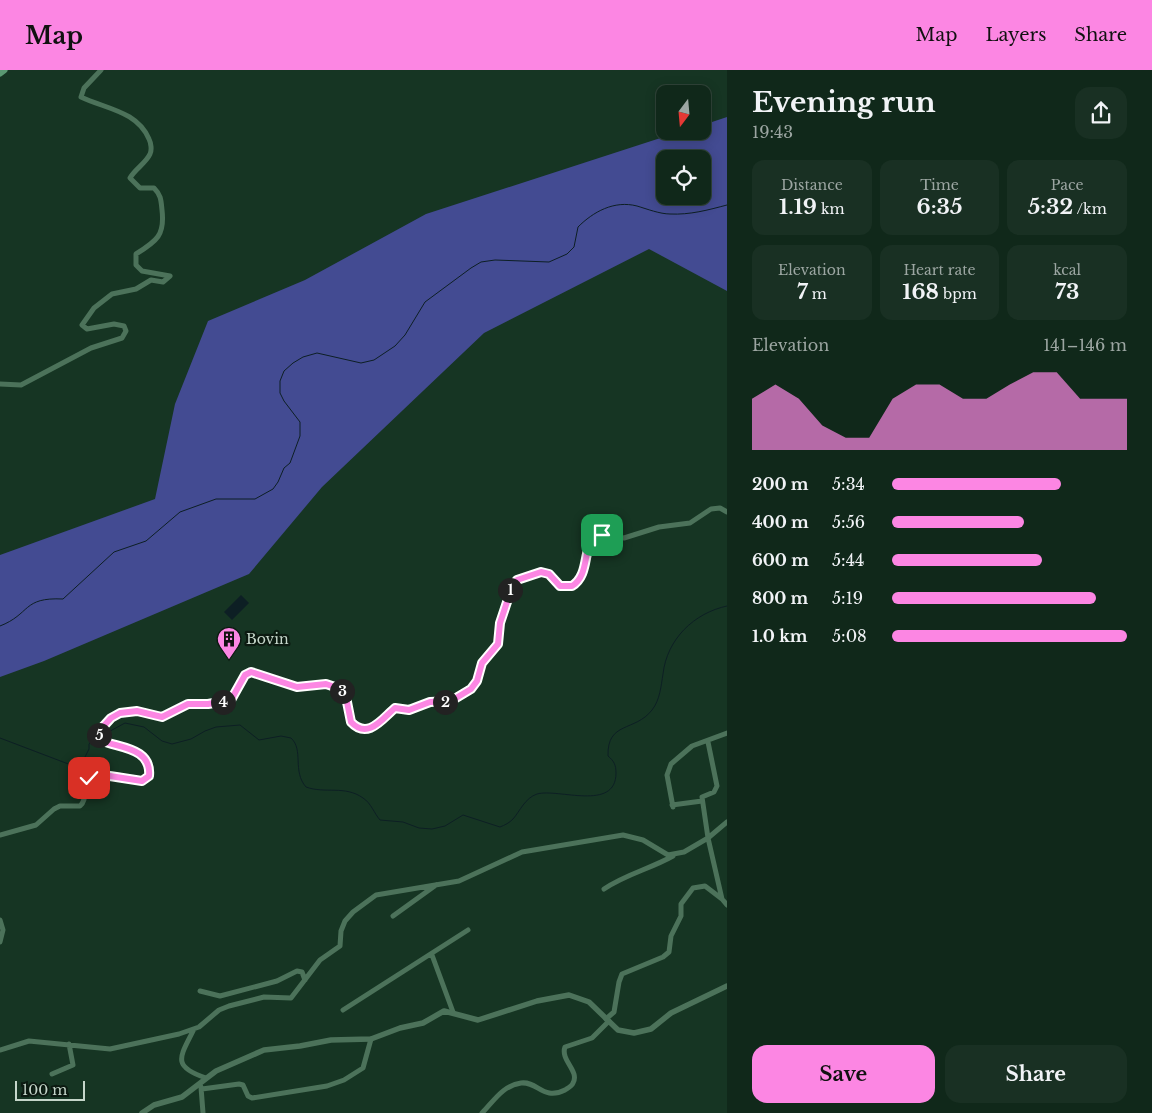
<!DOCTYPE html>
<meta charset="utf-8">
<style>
body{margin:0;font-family:"Libre Baskerville",serif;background:#193023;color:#f1f3f6;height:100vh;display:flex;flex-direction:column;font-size:19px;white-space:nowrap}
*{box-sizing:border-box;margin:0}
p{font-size:16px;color:#9ca6a2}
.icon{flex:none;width:28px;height:28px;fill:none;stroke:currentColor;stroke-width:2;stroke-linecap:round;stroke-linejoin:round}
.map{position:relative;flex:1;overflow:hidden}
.details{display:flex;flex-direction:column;background:#10281a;width:425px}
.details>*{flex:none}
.needle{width:32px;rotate:196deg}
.buttons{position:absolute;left:656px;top:15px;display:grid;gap:10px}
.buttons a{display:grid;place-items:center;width:55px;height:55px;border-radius:10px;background:#10281a;box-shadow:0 2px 12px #0003,0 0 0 1px #304439;font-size:25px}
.scale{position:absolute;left:15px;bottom:12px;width:70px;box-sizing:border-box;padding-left:5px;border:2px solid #c5d6ca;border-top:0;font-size:14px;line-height:18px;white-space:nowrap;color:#c5d6ca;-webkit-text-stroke:4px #0c1a11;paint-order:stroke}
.pin{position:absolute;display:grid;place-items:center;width:42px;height:42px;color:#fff;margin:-21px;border-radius:10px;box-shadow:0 2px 8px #0006}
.km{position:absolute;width:25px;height:25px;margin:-12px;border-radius:50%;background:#222;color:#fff;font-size:14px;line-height:25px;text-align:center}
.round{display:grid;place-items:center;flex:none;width:52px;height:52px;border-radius:15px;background:#193023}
.summary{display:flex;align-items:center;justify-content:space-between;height:85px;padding:0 25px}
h1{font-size:28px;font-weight:700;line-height:38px}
.stats{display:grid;grid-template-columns:repeat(3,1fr);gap:8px;height:85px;padding:5px 25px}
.stats div{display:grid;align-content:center;border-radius:12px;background:#193023;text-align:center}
.stats b{font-size:21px;font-weight:700}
.stats small{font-size:14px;font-weight:400}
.stats p{font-size:14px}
.chart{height:140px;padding:10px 25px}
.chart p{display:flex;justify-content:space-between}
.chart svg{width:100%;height:90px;margin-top:5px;fill:#fc86e3;opacity:.7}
.button{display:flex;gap:10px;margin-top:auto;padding:10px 25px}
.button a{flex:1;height:58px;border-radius:15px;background:#fc86e3;color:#111;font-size:20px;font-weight:700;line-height:58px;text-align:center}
.button a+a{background:#193023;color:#f1f3f6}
ul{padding:0 25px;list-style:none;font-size:16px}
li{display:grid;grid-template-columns:80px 60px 1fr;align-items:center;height:38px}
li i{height:12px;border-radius:6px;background:#fc86e3}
header{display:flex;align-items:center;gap:30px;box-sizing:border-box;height:70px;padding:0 25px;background:#fc86e3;color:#111}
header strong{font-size:24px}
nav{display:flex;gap:28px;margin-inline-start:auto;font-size:18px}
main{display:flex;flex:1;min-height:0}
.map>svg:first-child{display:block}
.green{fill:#434b92;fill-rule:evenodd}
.water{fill:#0d1f24}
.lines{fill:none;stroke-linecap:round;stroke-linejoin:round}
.stream{stroke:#0d1f24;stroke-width:1}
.minor{stroke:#4c725a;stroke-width:5}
.tertiary{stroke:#4c725a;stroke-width:5.5}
.secondary{stroke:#5a9872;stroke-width:7}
.route-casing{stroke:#fff;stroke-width:10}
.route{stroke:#fc86e3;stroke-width:6}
.labels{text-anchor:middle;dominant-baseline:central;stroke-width:4.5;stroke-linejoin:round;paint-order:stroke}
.poi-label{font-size:14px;fill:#c5d6ca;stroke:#0c1a11;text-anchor:start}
</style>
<header>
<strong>Map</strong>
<nav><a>Map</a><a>Layers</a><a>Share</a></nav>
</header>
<main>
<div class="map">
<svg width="727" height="1043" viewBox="0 0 727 1043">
<rect width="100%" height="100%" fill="#163523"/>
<path class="green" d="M727,47V221L649,179L484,263L322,417L249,504L44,591L0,607V485L155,429L175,334L208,251L305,210L426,144L682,61H702L703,55ZM665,89H702V126H665Z"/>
<path class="water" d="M241,525L249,533L232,550L224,542Z"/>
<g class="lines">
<path class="stream" d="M0,556C31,544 22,527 63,529L114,482L146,471L180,442L216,429H255L273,419L278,412L284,398L290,393L300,366V352L284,331L280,323V311L284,301L293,293L303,287L317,283L361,293L374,290L395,276L405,265L425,232L471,198L481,192L495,190L549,192L567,184L574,177L578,157C593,142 614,130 637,136C647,139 660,144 670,144C690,145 708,140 727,135
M101,666L125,653L144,657L162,671L172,674L191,669L205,661L216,657L240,655L259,670L281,666L291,668C304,680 292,701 306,717C325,724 345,715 363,728C371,733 374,743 380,750L403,752L419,758L432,759L445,756L463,745L500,757C505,755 509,753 513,749C520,741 525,728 537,724C558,718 616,742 616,703C616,695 614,691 608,686C607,651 635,662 652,640C660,630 661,616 663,604C667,569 694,543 727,536
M0,668L71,695L82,693L89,679V674L94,668"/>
<path class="minor" d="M0,314L21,315L91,278L122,268L126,261L124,256L114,254L87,259L82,255L94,238L112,224L136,219L151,210L163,212L170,206L142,201L136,195V184C157,171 165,165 162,140C161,130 161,125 154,118H140L130,108C135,99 146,93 150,84C152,80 151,73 149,69C137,41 106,39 81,27L84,18L101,0
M672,735L702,731
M673,737L667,705L671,694L692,676L727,663
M727,752L708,768L722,829L727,835
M0,765L36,755L54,739L60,736H80C89,728 81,714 92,706L142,711L146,709L149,701C135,665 113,683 100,669C98,660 102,658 107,652C123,633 142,647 162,647C171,644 177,636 187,634C201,631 216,636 230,630C242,625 239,606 251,602L297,617L326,614L338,617L346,627L351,652C368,670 382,648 395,638L409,640L430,632L451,631L471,619L477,611L482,593L498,574L500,553L512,517L517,510L541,501L549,505L560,516L572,517L583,507C586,493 584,474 599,465L624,468L659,457L690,453L711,439L720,438L727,442
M604,819C626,804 650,799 673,786
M393,846L436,815
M0,850L3,860L0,872
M432,885L453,942
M200,921L220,926L277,911L297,901L302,902L305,910
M343,940L468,860
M606,949L614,942L619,912L622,904L663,887L669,882L671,866L681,846V834L693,818L705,816L722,829
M194,959C181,986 170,996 206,1008
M0,980L29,971L110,979L179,964L199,957L219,940L229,936L264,927L291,928L320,890L340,876L341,861L345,851L353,842L376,825L459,811L522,782L623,765L643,770L668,785L684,782L708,768L702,727L714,722L717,716L708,672
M52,1004L73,995L69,974
M201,1017L203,1043
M202,1019L239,1014L243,1015L248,1026L252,1028L327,1016L344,1010L363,998L371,969
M482,1043C494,1031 502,1016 521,1013C538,1011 543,1031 565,1020C568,1018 572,1016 573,1013C580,1001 560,990 565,977L592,968L609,951"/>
<path class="tertiary" d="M142,1043L154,1035L182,1027L216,1001L264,980L300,976L331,970L371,969L400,958L423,953L444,941L478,950L537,931L569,925L589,932L618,960L634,963L651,959L671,943L727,916"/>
<path class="secondary" d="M0,3L4,0"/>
</g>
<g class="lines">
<g class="route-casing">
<path id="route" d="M89,708L97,704L142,711L149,706C152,676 115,678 101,670L100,660L111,648L120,643L137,641L162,647L188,634H208L231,630L245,605L251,602L297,617L326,614L338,618L346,627L351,652C368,670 382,649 395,638L409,640L430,632L451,631L471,619L477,611L482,593L498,574L500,553L512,517L517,510L541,502L549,504L560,516H572C593,503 579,469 602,465"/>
</g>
<use href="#route" class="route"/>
</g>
<defs>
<g id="building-pin" transform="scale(1.25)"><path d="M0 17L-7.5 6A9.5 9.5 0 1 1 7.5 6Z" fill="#fc86e3" stroke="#0c1a11"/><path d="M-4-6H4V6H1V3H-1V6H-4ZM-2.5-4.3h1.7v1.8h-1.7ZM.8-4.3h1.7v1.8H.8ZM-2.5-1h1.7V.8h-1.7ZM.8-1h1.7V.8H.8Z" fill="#111"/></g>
</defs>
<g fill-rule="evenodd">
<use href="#building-pin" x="229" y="569"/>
</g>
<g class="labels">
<g class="poi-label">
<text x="246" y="569">Bovin</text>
</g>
</g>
</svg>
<div class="buttons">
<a><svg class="needle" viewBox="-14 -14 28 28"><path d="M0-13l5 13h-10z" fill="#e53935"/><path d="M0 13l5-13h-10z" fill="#9ca6a2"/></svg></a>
<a><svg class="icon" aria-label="locate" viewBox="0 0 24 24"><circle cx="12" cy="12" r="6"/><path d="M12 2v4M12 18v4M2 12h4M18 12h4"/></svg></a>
</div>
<div class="scale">100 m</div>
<div class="pin" style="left:602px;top:465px;background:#1e9e55"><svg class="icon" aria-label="arrive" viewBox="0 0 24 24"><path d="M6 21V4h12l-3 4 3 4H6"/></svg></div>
<div class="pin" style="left:89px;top:708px;background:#d93025"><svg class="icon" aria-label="check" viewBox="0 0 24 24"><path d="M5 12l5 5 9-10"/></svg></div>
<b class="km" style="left:510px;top:520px">1</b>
<b class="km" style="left:445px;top:632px">2</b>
<b class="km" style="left:342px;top:621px">3</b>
<b class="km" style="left:223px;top:632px">4</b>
<b class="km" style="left:99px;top:665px">5</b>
</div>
<section class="details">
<div class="summary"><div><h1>Evening run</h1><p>19:43</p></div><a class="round"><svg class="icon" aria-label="share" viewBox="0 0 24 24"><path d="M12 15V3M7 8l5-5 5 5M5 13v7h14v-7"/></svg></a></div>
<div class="stats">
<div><p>Distance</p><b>1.19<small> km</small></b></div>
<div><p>Time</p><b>6:35</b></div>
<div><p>Pace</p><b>5:32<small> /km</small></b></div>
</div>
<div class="stats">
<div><p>Elevation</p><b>7<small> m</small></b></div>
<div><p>Heart rate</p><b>168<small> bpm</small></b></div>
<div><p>kcal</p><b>73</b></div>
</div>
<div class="chart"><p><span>Elevation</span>141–146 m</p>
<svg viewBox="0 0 160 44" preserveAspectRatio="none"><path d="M0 44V19L10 12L20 19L30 32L40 38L50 38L60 19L70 12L80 12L90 19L100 19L110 12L120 6L130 6L140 19L150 19L160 19V44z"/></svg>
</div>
<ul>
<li><b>200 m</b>5:34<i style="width:72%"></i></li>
<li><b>400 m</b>5:56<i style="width:56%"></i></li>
<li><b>600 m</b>5:44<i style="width:64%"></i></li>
<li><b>800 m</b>5:19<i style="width:87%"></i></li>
<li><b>1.0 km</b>5:08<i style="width:100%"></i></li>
</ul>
<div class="button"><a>Save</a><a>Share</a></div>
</section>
</main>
